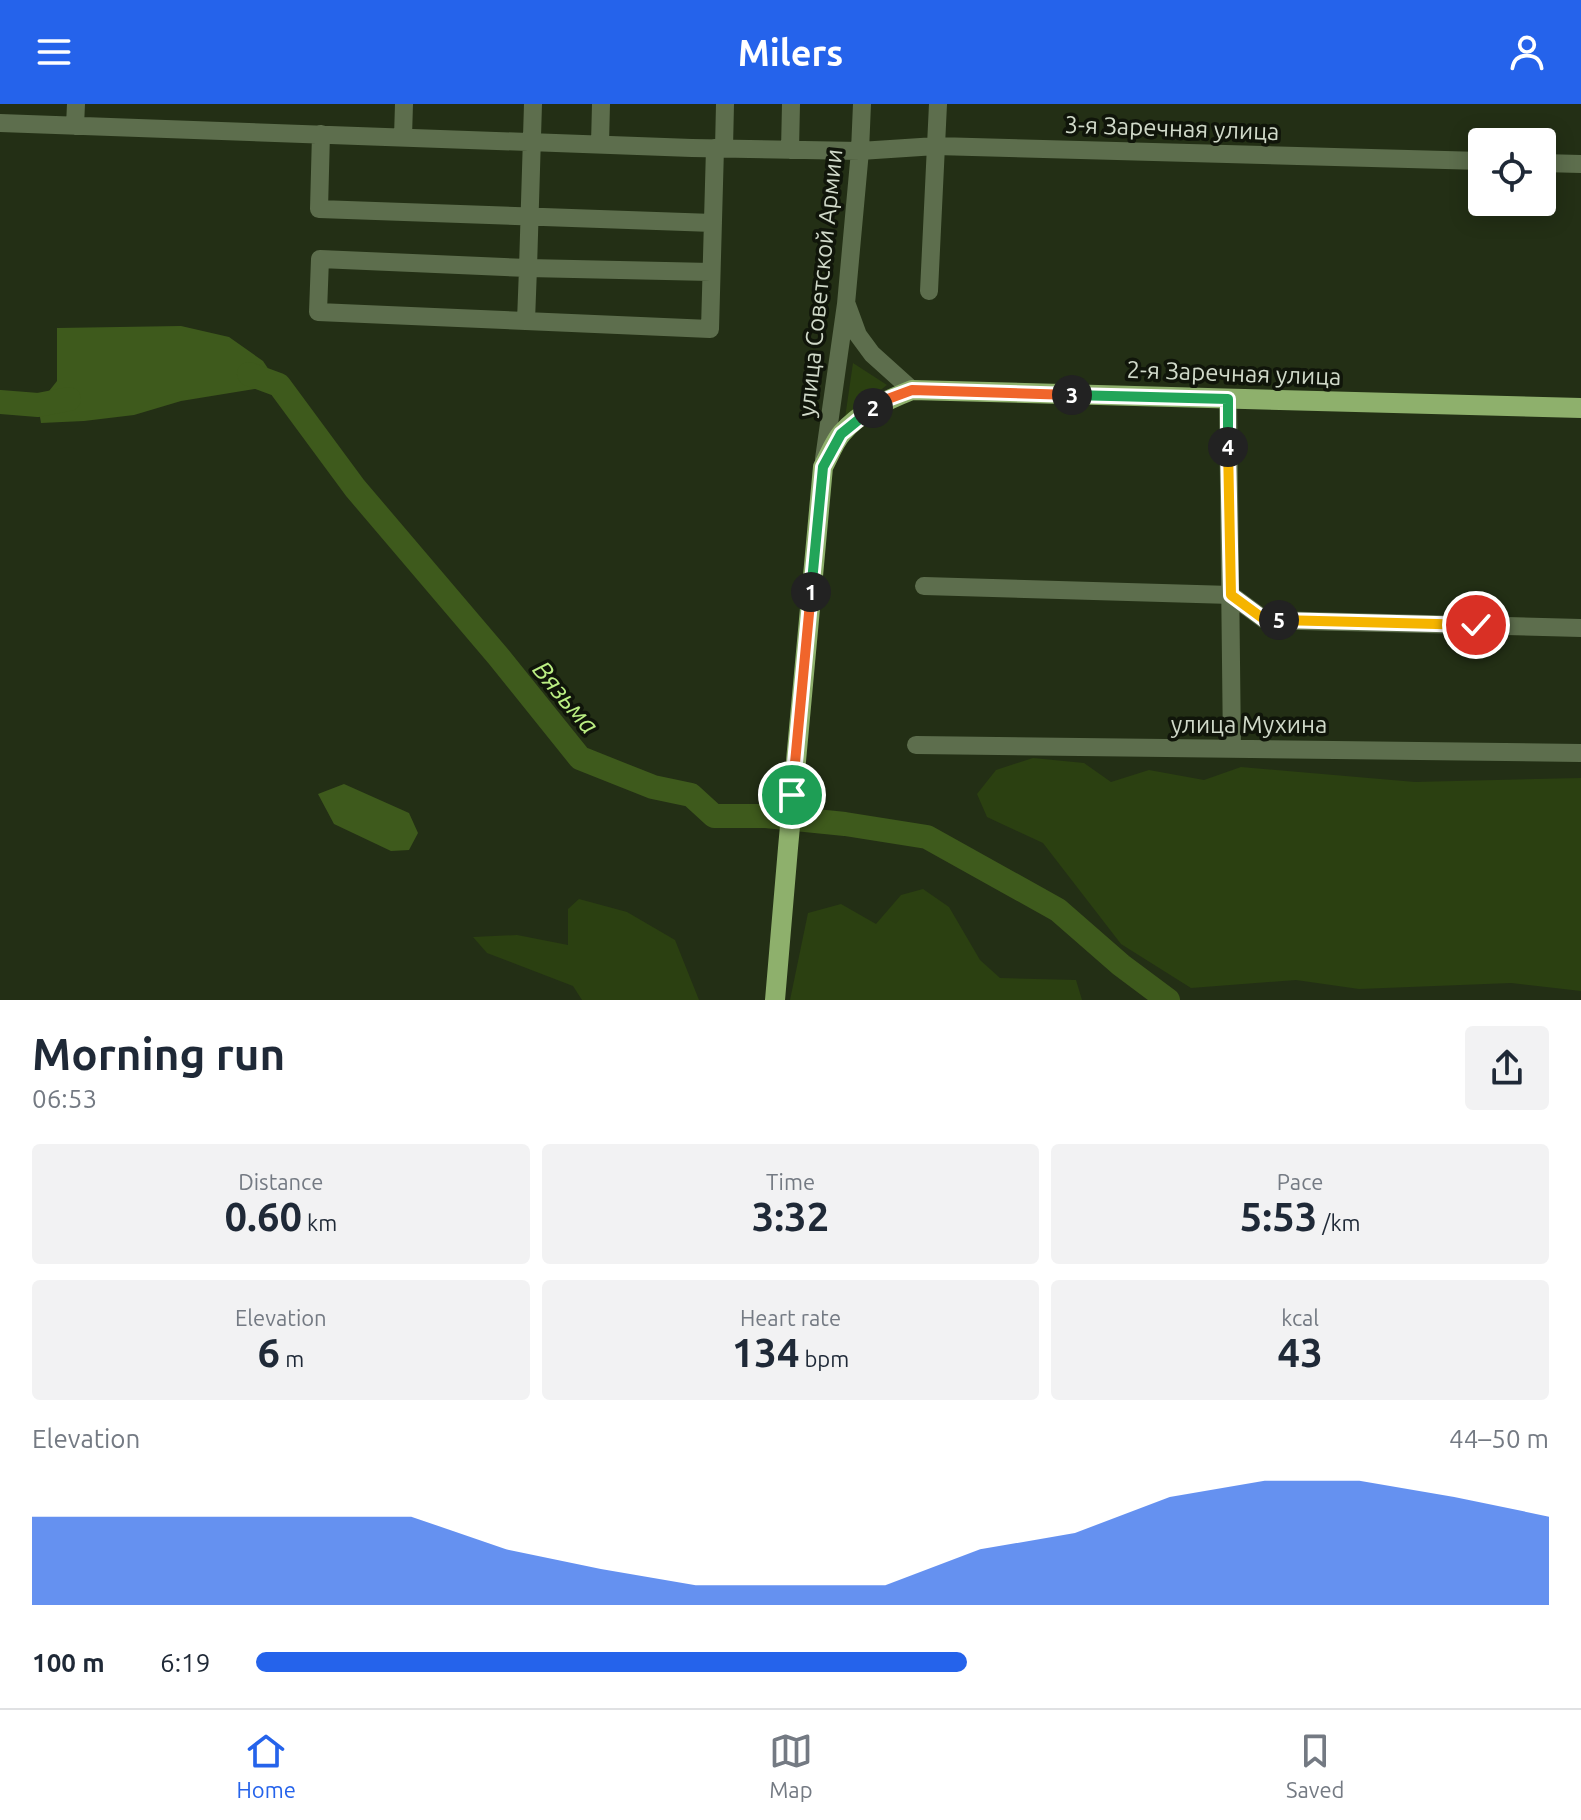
<!DOCTYPE html>
<meta charset="utf-8">
<style>
body{margin:0;font-family:Ubuntu,sans-serif;background:#f2f2f3;color:#1f2937;height:100vh;display:flex;flex-direction:column;font-size:30px;white-space:nowrap}
*{box-sizing:border-box;margin:0}
p{font-size:26px;color:#747a83}
.icon{flex:none;width:44px;height:44px;fill:none;stroke:currentColor;stroke-width:2;stroke-linecap:round;stroke-linejoin:round}
.map{position:relative;height:896px;overflow:hidden}
.details{display:flex;flex-direction:column;background:#fff;flex:1}
.details>*{flex:none}
.buttons{position:absolute;left:1468px;top:24px;display:grid;gap:16px}
.buttons a{display:grid;place-items:center;width:88px;height:88px;border-radius:8px;background:#fff;box-shadow:0 4px 20px #0003;font-size:40px}
.pin{position:absolute;display:grid;place-items:center;width:68px;height:68px;color:#fff;margin:-34px;border:4px solid #fff;border-radius:50%;box-shadow:0 2px 8px #0007}
.km{position:absolute;width:40px;height:40px;margin:-20px;border-radius:50%;background:#222;color:#fff;font-size:22px;line-height:40px;text-align:center}
.round{display:grid;place-items:center;flex:none;width:84px;height:84px;border-radius:8px;background:#f2f2f3}
.overview{display:flex;align-items:center;justify-content:space-between;height:136px;padding:0 32px}
h1{font-size:44px;font-weight:700;line-height:60px}
.figures{display:grid;grid-template-columns:repeat(3,1fr);gap:12px;height:136px;padding:8px 32px}
.figures div{display:grid;align-content:center;border-radius:8px;background:#f2f2f3;text-align:center}
.figures b{font-size:40px;font-weight:700}
.figures small{font-size:22px;font-weight:400}
.figures p{font-size:22px}
.chart{height:224px;padding:16px 32px}
.chart p{display:flex;justify-content:space-between}
.chart svg{width:100%;height:144px;margin-top:8px;fill:#2563eb;opacity:.7}
ul{padding:0 32px;list-style:none;font-size:26px}
li{display:grid;grid-template-columns:128px 96px 1fr;align-items:center;height:60px}
li i{height:20px;border-radius:10px;background:#2563eb}
header{display:flex;justify-content:space-between;align-items:center;height:104px;padding:0 32px;background:#2563eb;color:#fff;font-size:36px;font-weight:700}
.tabs{display:flex;justify-content:space-around;align-items:center;height:112px;border-top:2px solid #e0e1e3;background:#fff;font-size:22px;color:#747a83}
.tabs a{display:grid;justify-items:center;gap:4px}
.tabs .active{color:#2563eb}
.map>svg:first-child{display:block}
.green{fill:#2b4011}
.water{fill:#3e5a1c}
.lines{fill:none;stroke-linecap:round;stroke-linejoin:round}
.river{stroke:#3e5a1c;stroke-width:24}
.minor{stroke:#5d6e4d;stroke-width:18}
.major{stroke:#8eb06c;stroke-width:20}
.split-1-casing{stroke:#fff;stroke-width:16}
.split-2-casing{stroke:#fff;stroke-width:16}
.split-3-casing{stroke:#fff;stroke-width:16}
.split-4-casing{stroke:#fff;stroke-width:16}
.split-5-casing{stroke:#fff;stroke-width:16}
.split-6-casing{stroke:#fff;stroke-width:16}
.split-1{stroke:#f0652b;stroke-width:10}
.split-2{stroke:#22a559;stroke-width:10}
.split-3{stroke:#f0652b;stroke-width:10}
.split-4{stroke:#22a559;stroke-width:10}
.split-5{stroke:#f5b400;stroke-width:10}
.split-6{stroke:#f5b400;stroke-width:10}
.labels{text-anchor:middle;dominant-baseline:central;stroke-width:7;stroke-linejoin:round;paint-order:stroke}
.street-label{font-size:24px;fill:#d0d9c9;stroke:#10150a}
.water-label{font-size:26px;font-style:italic;fill:#bbef83;stroke:#10150a}
</style>
<header><svg class="icon" aria-label="menu" viewBox="0 0 24 24"><path d="M4 6h16M4 12h16M4 18h16"/></svg>Milers<svg class="icon" aria-label="person" viewBox="0 0 24 24"><circle cx="12" cy="8" r="4"/><path d="M4 21q1-7 8-7t8 7"/></svg></header>
<div class="map">
<svg width="1581" height="896" viewBox="0 0 1581 896">
<rect width="100%" height="100%" fill="#232f15"/>
<path class="green" d="M853,259L887,281L845,314Z
M1033,654L1084,659L1111,678L1149,666L1204,676L1241,663L1415,678L1581,674V887L1511,879L1359,885L1296,876L1191,884L1121,840L1043,739L987,713L977,690L996,666Z
M923,785L949,803L980,856L1000,874L1076,876L1082,896H790L808,809L841,800L876,820L901,791Z
M579,795L627,808L675,836L699,896H582L573,882L487,849L473,833L517,831L568,841V805Z"/>
<path class="water" d="M181,222L229,233L263,257L279,281L181,297L134,311L84,317L41,319L38,301L57,277V224Z
M344,680L409,709L418,729L409,746L391,747L334,720L318,690Z"/>
<g class="lines">
<path class="river" d="M249,270L279,281L355,384L498,552L580,654L653,683L691,691L714,712H766L845,720L927,733L1058,806L1121,861L1168,896
M0,298L38,301L69,295"/>
<path class="minor" d="M533,0L528,164L320,155L318,208L710,225L715,44
M0,19L692,44L860,47L936,42L1482,57
M75,22L76,0
M321,30L319,105L713,119
M403,33L404,0
M600,40L601,0
M724,44L725,0
M790,46L791,0
M1542,59L1581,60
M929,187L938,0
M847,201L858,231L872,250L912,286
M526,217L528,164L711,168
M1228,295L1232,645
M824,355L846,200L860,47L862,0
M924,482L1231,491L1265,516L1581,524
M916,641L1581,649"/>
<path class="major" d="M775,896L788,744L823,363C829,352 834,338 842,329C860,308 887,296 912,286L1581,304"/>
</g>
<g class="lines">
<g class="split-1-casing">
<path id="split-1" d="M792,691L811,488"/>
</g>
<g class="split-2-casing">
<path id="split-2" d="M811,488L823,363L841,330L873,304"/>
</g>
<g class="split-3-casing">
<path id="split-3" d="M873,304L885,296L912,286L1072,291"/>
</g>
<g class="split-4-casing">
<path id="split-4" d="M1072,291L1228,295V343"/>
</g>
<g class="split-5-casing">
<path id="split-5" d="M1228,343L1231,491L1265,516H1279"/>
</g>
<g class="split-6-casing">
<path id="split-6" d="M1279,516L1476,521"/>
</g>
<use href="#split-1" class="split-1"/>
<use href="#split-2" class="split-2"/>
<use href="#split-3" class="split-3"/>
<use href="#split-4" class="split-4"/>
<use href="#split-5" class="split-5"/>
<use href="#split-6" class="split-6"/>
</g>
<g class="labels">
<g class="street-label">
<text transform="translate(1172 24) rotate(2)">3-я Заречная улица</text>
<text transform="translate(820 179) rotate(-84)">улица Советской Армии</text>
<text transform="translate(1234 269) rotate(2)">2-я Заречная улица</text>
<text x="1249" y="620">улица Мухина</text>
</g>
<g class="water-label">
<text transform="translate(566 593) rotate(50)">Вязьма</text>
</g>
</g>
</svg>
<div class="buttons">
<a><svg class="icon" aria-label="locate" viewBox="0 0 24 24"><circle cx="12" cy="12" r="6"/><path d="M12 2v4M12 18v4M2 12h4M18 12h4"/></svg></a>
</div>
<div class="pin" style="left:792px;top:691px;background:#1e9e55"><svg class="icon" aria-label="arrive" viewBox="0 0 24 24"><path d="M6 21V4h12l-3 4 3 4H6"/></svg></div>
<div class="pin" style="left:1476px;top:521px;background:#d93025"><svg class="icon" aria-label="check" viewBox="0 0 24 24"><path d="M5 12l5 5 9-10"/></svg></div>
<b class="km" style="left:811px;top:488px">1</b>
<b class="km" style="left:873px;top:304px">2</b>
<b class="km" style="left:1072px;top:291px">3</b>
<b class="km" style="left:1228px;top:343px">4</b>
<b class="km" style="left:1279px;top:516px">5</b>
</div>
<section class="details">
<div class="overview"><div><h1>Morning run</h1><p>06:53</p></div><a class="round"><svg class="icon" aria-label="share" viewBox="0 0 24 24"><path d="M12 15V3M7 8l5-5 5 5M5 13v7h14v-7"/></svg></a></div>
<div class="figures">
<div><p>Distance</p><b>0.60<small> km</small></b></div>
<div><p>Time</p><b>3:32</b></div>
<div><p>Pace</p><b>5:53<small> /km</small></b></div>
</div>
<div class="figures">
<div><p>Elevation</p><b>6<small> m</small></b></div>
<div><p>Heart rate</p><b>134<small> bpm</small></b></div>
<div><p>kcal</p><b>43</b></div>
</div>
<div class="chart"><p><span>Elevation</span>44–50 m</p>
<svg viewBox="0 0 160 44" preserveAspectRatio="none"><path d="M0 44V17L10 17L20 17L30 17L40 17L50 27L60 33L70 38L80 38L90 38L100 27L110 22L120 11L130 6L140 6L150 11L160 17V44z"/></svg>
</div>
<ul>
<li><b>100 m</b>6:19<i style="width:55%"></i></li>
</ul>
</section>
<nav class="tabs">
<a class="active"><svg class="icon" aria-label="home" viewBox="0 0 24 24"><path d="M3 11l9-7 9 7M6 9v11h12V9"/></svg>Home</a>
<a><svg class="icon" aria-label="map" viewBox="0 0 24 24"><path d="M3 6l6-2 6 2 6-2v14l-6 2-6-2-6 2zM9 4v14M15 6v14"/></svg>Map</a>
<a><svg class="icon" aria-label="saved" viewBox="0 0 24 24"><path d="M7 4h10v16l-5-4-5 4z"/></svg>Saved</a>
</nav>
